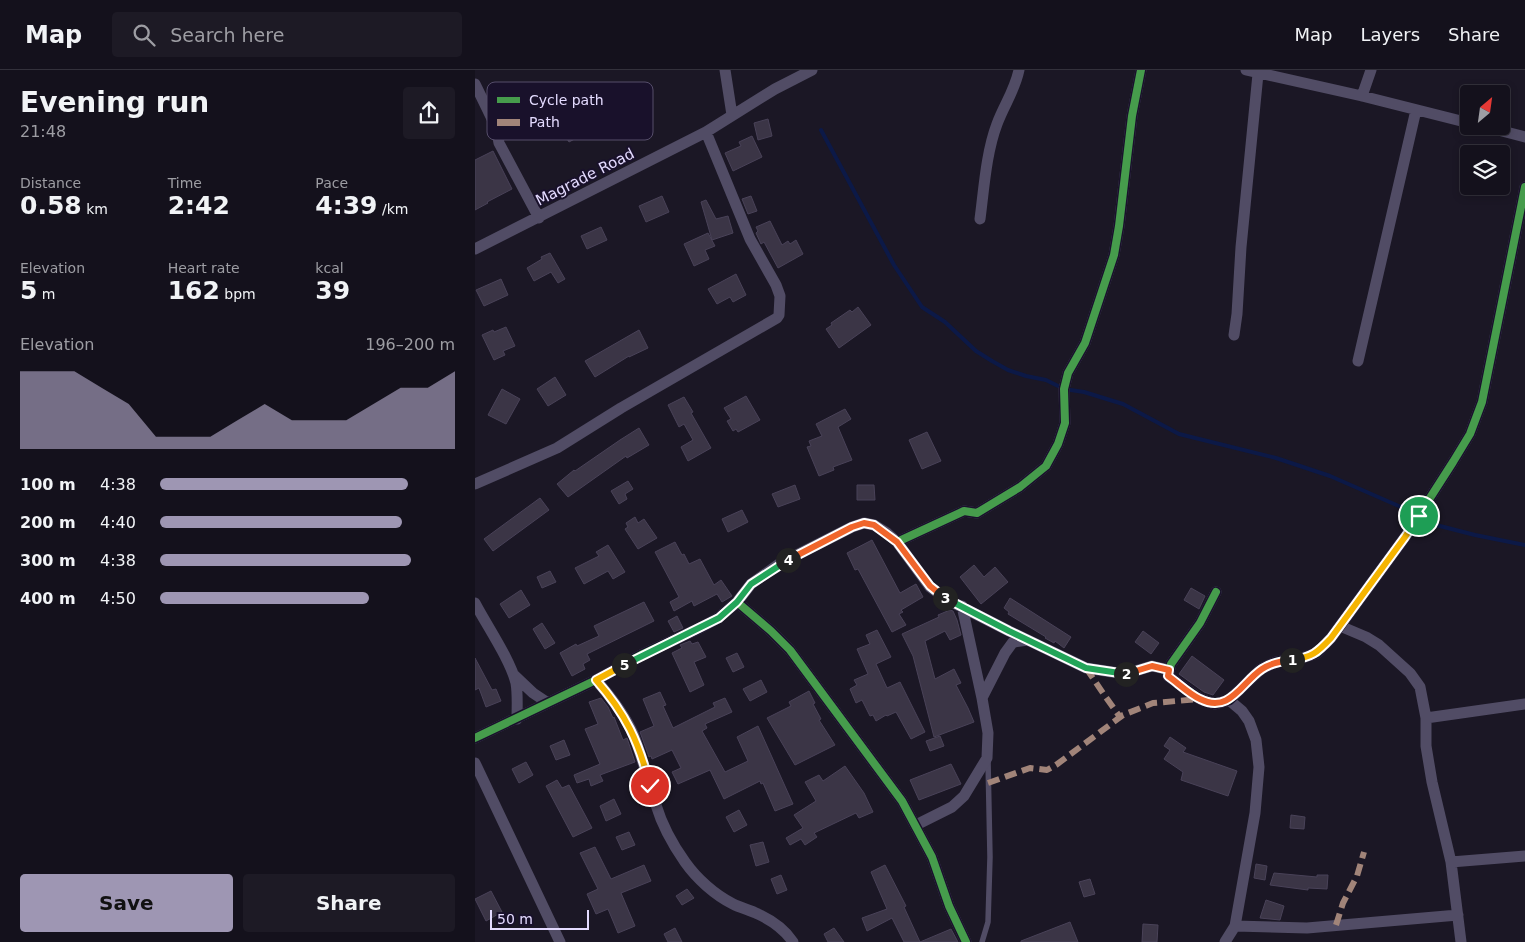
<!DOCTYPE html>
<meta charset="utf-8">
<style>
body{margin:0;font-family:"DejaVu Sans",sans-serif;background:#1d1a25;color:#f1f3f6;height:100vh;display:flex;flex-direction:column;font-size:19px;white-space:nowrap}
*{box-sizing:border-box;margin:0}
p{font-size:16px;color:#9d9da3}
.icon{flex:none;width:28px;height:28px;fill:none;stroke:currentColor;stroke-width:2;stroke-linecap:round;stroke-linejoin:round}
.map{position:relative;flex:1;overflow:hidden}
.details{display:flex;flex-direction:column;background:#14111c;width:475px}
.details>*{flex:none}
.needle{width:32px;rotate:29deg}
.fabs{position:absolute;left:985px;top:15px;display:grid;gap:10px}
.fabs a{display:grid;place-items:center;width:50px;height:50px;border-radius:5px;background:#14111c;box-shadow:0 2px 8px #0003,0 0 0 1px #33313b;font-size:25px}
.scale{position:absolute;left:15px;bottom:12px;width:99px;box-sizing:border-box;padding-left:5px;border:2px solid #e4dbff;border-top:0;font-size:14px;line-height:18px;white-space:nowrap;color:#e4dbff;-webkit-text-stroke:4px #19112b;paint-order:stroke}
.pin{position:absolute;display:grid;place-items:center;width:42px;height:42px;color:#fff;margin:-21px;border:2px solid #fff;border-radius:50%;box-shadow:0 1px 5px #0007}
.km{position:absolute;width:25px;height:25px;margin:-12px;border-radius:50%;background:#222;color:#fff;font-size:14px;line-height:25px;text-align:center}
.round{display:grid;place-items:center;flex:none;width:52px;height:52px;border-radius:5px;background:#1d1a25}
.headline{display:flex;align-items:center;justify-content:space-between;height:85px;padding:0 20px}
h1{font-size:28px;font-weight:600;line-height:38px}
.metrics{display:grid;grid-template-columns:repeat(3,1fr);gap:8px;height:85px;padding:5px 20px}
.metrics div{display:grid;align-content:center}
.metrics b{font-size:25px;font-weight:600}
.metrics small{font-size:14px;font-weight:400}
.metrics p{font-size:14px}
.chart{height:140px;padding:10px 20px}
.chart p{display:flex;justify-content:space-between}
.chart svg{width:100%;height:90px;margin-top:5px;fill:#9e96b3;opacity:.7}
.button{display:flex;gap:10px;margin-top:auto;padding:10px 20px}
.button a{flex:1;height:58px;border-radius:5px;background:#9e96b3;color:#111;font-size:20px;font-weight:600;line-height:58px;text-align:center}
.button a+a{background:#1d1a25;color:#f1f3f6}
ul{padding:0 20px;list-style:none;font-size:16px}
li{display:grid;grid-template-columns:80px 60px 1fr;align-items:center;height:38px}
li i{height:12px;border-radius:6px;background:#9e96b3}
header{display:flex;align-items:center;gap:30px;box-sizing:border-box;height:70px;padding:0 25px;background:#14111c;border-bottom:1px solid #33313b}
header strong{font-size:24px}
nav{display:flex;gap:28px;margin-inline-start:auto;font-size:18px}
.search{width:350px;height:45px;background:#1d1a25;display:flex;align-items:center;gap:12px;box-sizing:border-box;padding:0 18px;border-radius:5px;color:#9d9da3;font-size:19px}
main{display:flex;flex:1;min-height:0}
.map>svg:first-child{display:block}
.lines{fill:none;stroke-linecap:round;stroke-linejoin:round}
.stream{stroke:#0c1947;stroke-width:4}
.building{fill:#3b3546;stroke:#494258}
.service{stroke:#514c65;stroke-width:5.5}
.minor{stroke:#514c65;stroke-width:11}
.quiet{stroke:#a18479;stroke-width:6;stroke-dasharray:12 6;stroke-linecap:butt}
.cycleway-casing{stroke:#19112b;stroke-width:11}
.cycleway{stroke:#469c4c;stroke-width:8}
.split-1-casing{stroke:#fff;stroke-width:10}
.split-2-casing{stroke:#fff;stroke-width:10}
.split-3-casing{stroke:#fff;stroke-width:10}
.split-4-casing{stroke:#fff;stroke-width:10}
.split-5-casing{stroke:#fff;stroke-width:10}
.split-6-casing{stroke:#fff;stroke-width:10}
.split-1{stroke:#f5b400;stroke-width:6}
.split-2{stroke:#f0652b;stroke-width:6}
.split-3{stroke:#22a559;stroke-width:6}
.split-4{stroke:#f0652b;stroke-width:6}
.split-5{stroke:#22a559;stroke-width:6}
.split-6{stroke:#f5b400;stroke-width:6}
.labels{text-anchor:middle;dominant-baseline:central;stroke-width:4;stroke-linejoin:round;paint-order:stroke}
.street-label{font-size:15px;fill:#e4dbff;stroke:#19112b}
.key{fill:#19112b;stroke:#564e6b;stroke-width:1}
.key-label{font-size:14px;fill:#e4dbff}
</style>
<header>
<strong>Map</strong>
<div class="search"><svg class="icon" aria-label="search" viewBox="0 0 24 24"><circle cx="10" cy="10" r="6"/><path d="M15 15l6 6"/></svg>Search here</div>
<nav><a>Map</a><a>Layers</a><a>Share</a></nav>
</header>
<main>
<section class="details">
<div class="headline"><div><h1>Evening run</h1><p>21:48</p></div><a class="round"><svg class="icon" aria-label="share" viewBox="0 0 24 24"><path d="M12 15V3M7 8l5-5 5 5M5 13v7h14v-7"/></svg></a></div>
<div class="metrics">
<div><p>Distance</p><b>0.58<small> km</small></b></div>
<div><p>Time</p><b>2:42</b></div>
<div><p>Pace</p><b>4:39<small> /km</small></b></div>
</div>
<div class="metrics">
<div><p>Elevation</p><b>5<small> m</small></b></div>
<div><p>Heart rate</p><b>162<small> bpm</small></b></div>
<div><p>kcal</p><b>39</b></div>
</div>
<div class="chart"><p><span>Elevation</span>196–200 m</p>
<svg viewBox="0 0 160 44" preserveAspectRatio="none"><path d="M0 44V6L10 6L20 6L30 14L40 22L50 38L60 38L70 38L80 30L90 22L100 30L110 30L120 30L130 22L140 14L150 14L160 6V44z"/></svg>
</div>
<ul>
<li><b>100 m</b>4:38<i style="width:84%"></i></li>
<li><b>200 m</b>4:40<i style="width:82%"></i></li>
<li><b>300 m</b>4:38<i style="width:85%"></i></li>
<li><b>400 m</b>4:50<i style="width:71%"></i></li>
</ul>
<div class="button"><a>Save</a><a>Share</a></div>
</section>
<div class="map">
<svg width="1050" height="872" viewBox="0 0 1050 872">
<rect width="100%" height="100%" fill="#1b1725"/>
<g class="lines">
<path class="stream" d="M346,60L419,195L447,237L470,252L501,281L517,291L533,300L551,306L571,310L589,319L609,322L648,334L704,364L801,388L855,406L926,437L961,455L1000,465L1050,475"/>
</g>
<path class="building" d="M96,46L107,65L94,72L83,54Z
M293,49L297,66L283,70L279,53Z
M277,66L287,87L258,101L250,83L266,76L264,72Z
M18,81L37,119L12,132L13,133L0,140V90Z
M187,126L194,142L171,152L164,136Z
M276,126L282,141L273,144L267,129Z
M231,130L241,149L253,146L258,163L237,170L226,132Z
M295,151L307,175L313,171L315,174L321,170L328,184L303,198L289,172L286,174L281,163L283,161L281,157Z
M126,157L132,170L112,179L106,166Z
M233,163L240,176L230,180L234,189L219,196L209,174Z
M75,183L90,209L83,213L76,202L59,211L52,198L67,189L66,187Z
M261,204L271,225L258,232L255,227L242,234L233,219Z
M26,209L33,225L9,236L1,220Z
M383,237L396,255L364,278L351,259L357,255L356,253L375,240L377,242Z
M31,257L40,276L28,281L30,285L19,290L7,265L18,260L19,262Z
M164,260L173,278L154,287V286L120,307L110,291Z
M80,307L91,325L73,336L62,319Z
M27,319L45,329L31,354L13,345Z
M271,326L285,350L263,362L261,359L258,361L252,351L256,349L249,338Z
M209,327L218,342L216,343L236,378L213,391L206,377L218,370L209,354L204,357L193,335Z
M370,339L376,349L363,357L377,390L358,397L359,400L344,406L332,377L336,376L334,371L347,366L341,354Z
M164,358L174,375L152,388L151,386L93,427L82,414L99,400L100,401L145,370Z
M452,362L466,391L447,399L434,370Z
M153,411L158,419L150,424L152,429L144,434L136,421Z
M320,415L325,429L303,437L297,424Z
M382,415H399L400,430H382Z
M65,428L74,440L18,481L9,469Z
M267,440L273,452L253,462L247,449Z
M160,447L163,453L169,449L182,468L163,479L150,459L153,457L151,453Z
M397,470L425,523L441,514L448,527L426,540L428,542L424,544L431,555L417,562L383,499L380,500L372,483Z
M200,472L207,485L209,484L214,494L225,489L239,515L246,510L257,526L247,532L242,524L219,536L217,531L199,541L195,532L204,527L180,482Z
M133,475L150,502L138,509L133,501L109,514L100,498L124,486L121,482Z
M499,495L509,507L520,497L533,512L506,534L485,507Z
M75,501L81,512L67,518L62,507Z
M716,518L730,526L724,539L709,530Z
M46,520L55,535L34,548L25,534Z
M535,528L596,567L589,578L580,571L579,573L570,568L571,567L533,544L534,542L529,538Z
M169,532L179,551L112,584L115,590L108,594L110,599L97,606L85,583L101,574L102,576L124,566L119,556Z
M475,540L478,541L482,550L486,565L475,570L470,561L450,571L460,609L479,599L486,613L481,615L493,638L499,652L459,667L438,586L427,564L464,547L463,545Z
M202,546L208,558L199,562L193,551Z
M67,553L80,573L70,579L58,559Z
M402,560L416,587L401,594L412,618L425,612L450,662L436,669L421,642L412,646L411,645L401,651L398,645L395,646L387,630L381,633L375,619L382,615L379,610L393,604L382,579L395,574L391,565Z
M668,561L684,573L676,584L660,572Z
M215,571L217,574L223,572L231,587L219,592L229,615L215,622L197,583L207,578L205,575Z
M262,583L269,597L258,602L251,588Z
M717,586L749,610L738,625L729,622L704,604Z
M0,588L17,620L21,619L26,631L11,637L4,618L0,620Z
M286,610L292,622L275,631L268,619Z
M334,621L340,633L338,634L346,649L344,650L360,675L320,695L292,648L316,636L314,632Z
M185,622L191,635L188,636L198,658L240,637L238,633L250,628L257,642L230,654L232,658L227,661L250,702L273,691L262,667L283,656L318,734L300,741L288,713L286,714L285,711L249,729L235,700L203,714L197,702L206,698L197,680L177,689L176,686L174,687L165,662L179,656L168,629Z
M126,628L133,637L138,648L139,647L148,670L152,668L160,692L125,705L128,711L116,716L114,709L102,713L99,705L125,694L110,659L123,654L114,632Z
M465,666L469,676L455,681L451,671Z
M695,667L711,678L708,682L762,701L753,726L706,710L708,702L689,689L695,680L689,676Z
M89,670L95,685L81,690L75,676Z
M51,692L58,705L44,713L37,699Z
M476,694L486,714L444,730L435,710Z
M370,696L389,723L398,742L384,748L381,743L339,763L342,767L330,775L326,769L315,775L311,768L328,758L319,745L341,731L330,712L344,705L348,711Z
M82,710L87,718L94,715L117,758L98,767L71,716Z
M139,729L146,744L131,751L125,736Z
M264,740L272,755L259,762L251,747Z
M816,745L830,747L829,759L815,758Z
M154,762L160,775L147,780L141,767Z
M288,772L294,792L281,796L275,775Z
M120,777L136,809L169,795L176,811L146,823L160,856L143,863L133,839L121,844L112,824L123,819L105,783Z
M781,794L792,796L790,810L779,808Z
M410,795L431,836L429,837L445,872L476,859L483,872H429L417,848L392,861L387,848L412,839L396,802Z
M799,803L842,807V805H853L852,819L833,818V820L795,815Z
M306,805L312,820L302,824L296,809Z
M615,809L620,824L609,827L604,812Z
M212,819L219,828L207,835L201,826Z
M16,821L27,842L11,851L0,829Z
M791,830L809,836L805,850L785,848Z
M595,852L603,872H546V871Z
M668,854L683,855L682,872H667Z
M200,858L207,872H193L189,864Z
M359,858L369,872H353L349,864Z"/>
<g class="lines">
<path class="service" d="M507,872L513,852L515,787L513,690"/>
<path class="minor" d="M250,0L257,45
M771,0L887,26L994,53
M0,14L21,57L24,73L64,148
M887,26L896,0
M1008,56L1050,67
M505,149C509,119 511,83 522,54C529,35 540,20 544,0
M0,179L231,62L300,19L337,0
M759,265L762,244L766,177L783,4
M883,291L941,40
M0,414L82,378L146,338L302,248L304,245L305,226L301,215L275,169L231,62
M422,472L489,441L502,443L545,417L571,396L583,374L590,353L589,319L593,303L610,273L639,185L644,156L657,46L666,0
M741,522L725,553L696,594L693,606L725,629L740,634L754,630L786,599L801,592L827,588L842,583L856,568L930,467L978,392L995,364L1007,332L1050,117
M262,532L276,514L304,494L377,457L389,453L399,455L412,463L422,472L455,517L473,530L534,561L611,598L650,604L677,596L694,600
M0,533C12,556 35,589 41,613C43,625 42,637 42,649
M865,556L891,567L904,575L935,603L945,617L951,648V676L957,712L976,792L986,872
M39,605L58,623L73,633
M121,610C136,627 150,645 159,666C168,689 173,712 181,735C187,755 198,775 210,792C222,809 240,825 258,834C266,838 275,840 283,844C296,850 310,860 318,872
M507,628L530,583L538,572L553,570
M951,648L1050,634
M0,668L121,610L166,585L225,558L243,548L262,532L296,561L315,580L427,731L457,787L474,836L491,872
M0,693L85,872
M441,755L477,737L489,726L512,688L513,663L507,628L487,536
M976,792L1050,786
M760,856L832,858L983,845
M750,872L760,856L780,743L784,697L781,670L774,651L767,641L754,630"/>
<path class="quiet" d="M611,598L630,626L645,647
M513,713L555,698L572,700L581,695L648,645L678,633L725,629
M861,855L868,833L882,806L889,782"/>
<g class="cycleway-casing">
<path id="cycleway" d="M422,472L489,441L502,443L545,417L571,396L583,374L590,353L589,319L593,303L610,273L639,185L644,156L657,46L666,0
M741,522L725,553L696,594L693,606L725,629L740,634L754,630L786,599L801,592L827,588L842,583L856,568L930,467L978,392L995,364L1007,332L1050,117
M0,668L121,610L166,585L225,558L243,548L262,532L296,561L315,580L427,731L457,787L474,836L491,872"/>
</g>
<use href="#cycleway" class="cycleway"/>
</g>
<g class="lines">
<g class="split-1-casing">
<path id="split-1" d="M817,590C837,587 842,583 856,568L930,467L944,446"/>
</g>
<g class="split-2-casing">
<path id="split-2" d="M651,604L677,596L694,600L693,606C703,613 714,624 725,629C755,644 766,613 787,599C796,593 806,591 817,590"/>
</g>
<g class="split-3-casing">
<path id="split-3" d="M470,528L534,561L611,598L651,604"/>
</g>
<g class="split-4-casing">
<path id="split-4" d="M313,490L377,457L389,453L399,455L422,472L455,516L470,528"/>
</g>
<g class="split-5-casing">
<path id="split-5" d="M149,595L244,548L262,532L276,514L313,490"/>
</g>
<g class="split-6-casing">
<path id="split-6" d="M149,595L121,610C151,644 164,672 175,716"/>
</g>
<use href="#split-1" class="split-1"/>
<use href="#split-2" class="split-2"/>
<use href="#split-3" class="split-3"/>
<use href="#split-4" class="split-4"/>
<use href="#split-5" class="split-5"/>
<use href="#split-6" class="split-6"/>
</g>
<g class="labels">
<g class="street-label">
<text transform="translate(110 107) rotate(-27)">Magrade Road</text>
</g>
</g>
<rect x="12" y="12" width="166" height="58" rx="8" class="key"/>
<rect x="22" y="27" width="23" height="6" fill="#469c4c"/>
<rect x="22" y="49" width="23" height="7" fill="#a18479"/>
<g class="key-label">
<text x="54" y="35">Cycle path</text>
<text x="54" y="57">Path</text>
</g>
</svg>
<div class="fabs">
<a><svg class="needle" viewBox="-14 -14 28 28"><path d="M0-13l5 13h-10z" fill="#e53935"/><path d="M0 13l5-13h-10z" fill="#9d9da3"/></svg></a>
<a><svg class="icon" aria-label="layers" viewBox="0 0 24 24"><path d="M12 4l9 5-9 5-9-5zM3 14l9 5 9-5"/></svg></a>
</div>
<div class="scale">50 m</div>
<div class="pin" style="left:944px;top:446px;background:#1e9e55"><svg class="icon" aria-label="arrive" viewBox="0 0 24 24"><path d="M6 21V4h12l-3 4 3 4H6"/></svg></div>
<div class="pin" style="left:175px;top:716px;background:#d93025"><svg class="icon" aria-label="check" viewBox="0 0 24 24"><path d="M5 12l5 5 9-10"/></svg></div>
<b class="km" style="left:817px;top:590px">1</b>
<b class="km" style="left:651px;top:604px">2</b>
<b class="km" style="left:470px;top:528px">3</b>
<b class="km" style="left:313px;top:490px">4</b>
<b class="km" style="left:149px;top:595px">5</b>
</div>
</main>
